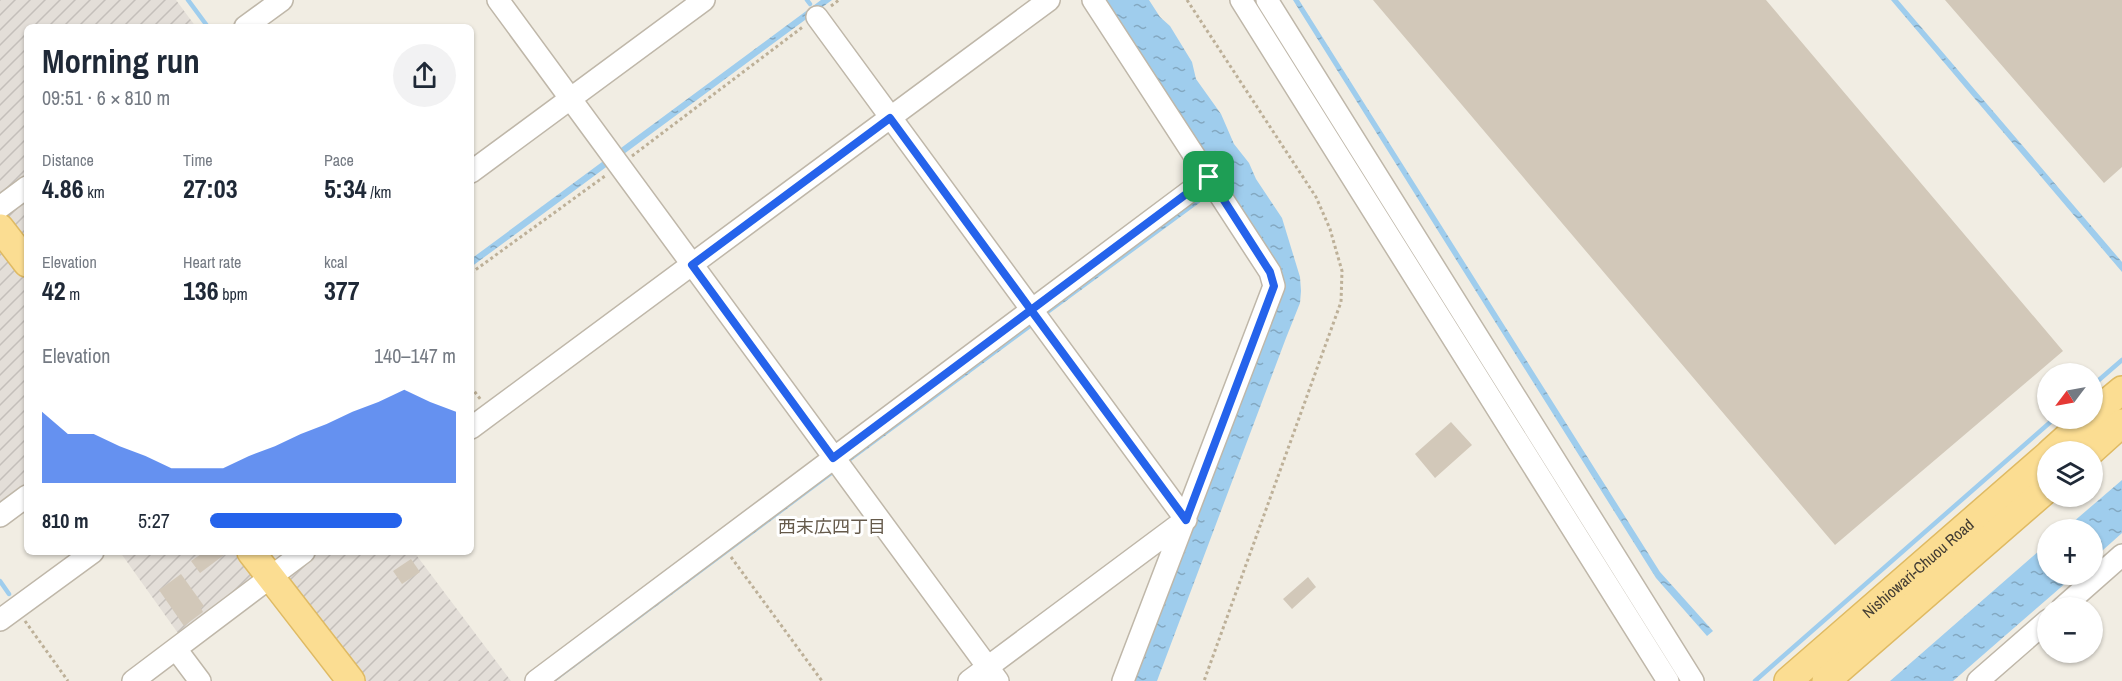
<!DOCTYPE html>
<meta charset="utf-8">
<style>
body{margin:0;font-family:"Archivo Narrow","Noto Sans JP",sans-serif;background:#f2f2f3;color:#1f2937;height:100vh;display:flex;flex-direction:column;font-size:22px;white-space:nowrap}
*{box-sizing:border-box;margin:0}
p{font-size:20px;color:#747a83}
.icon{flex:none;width:33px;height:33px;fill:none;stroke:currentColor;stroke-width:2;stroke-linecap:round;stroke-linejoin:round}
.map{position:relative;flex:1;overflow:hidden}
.sheet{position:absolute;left:24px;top:24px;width:450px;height:531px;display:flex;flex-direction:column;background:#fff;border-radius:9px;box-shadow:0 2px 4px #0004}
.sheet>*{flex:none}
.needle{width:39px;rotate:238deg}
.controls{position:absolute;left:2037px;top:363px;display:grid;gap:12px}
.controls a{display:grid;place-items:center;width:66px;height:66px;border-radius:50%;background:#fff;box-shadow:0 2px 4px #0004;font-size:30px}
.pin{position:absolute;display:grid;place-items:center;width:51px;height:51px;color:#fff;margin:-26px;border-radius:12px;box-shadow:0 3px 9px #0006}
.round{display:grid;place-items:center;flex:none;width:63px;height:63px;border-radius:32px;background:#f2f2f3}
.summary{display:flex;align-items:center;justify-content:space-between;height:102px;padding:0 18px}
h1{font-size:33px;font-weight:800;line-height:45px}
.metrics{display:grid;grid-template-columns:repeat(3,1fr);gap:9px;height:102px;padding:6px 18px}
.metrics div{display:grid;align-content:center}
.metrics b{font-size:26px;font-weight:800}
.metrics small{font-size:16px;font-weight:400}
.metrics p{font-size:16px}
.chart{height:168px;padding:12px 18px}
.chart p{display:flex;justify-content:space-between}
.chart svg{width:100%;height:108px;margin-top:6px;fill:#2563eb;opacity:.7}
ul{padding:0 18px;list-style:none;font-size:20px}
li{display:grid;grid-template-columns:96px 72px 1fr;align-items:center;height:45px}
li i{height:15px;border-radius:8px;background:#2563eb}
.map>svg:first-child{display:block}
.industrial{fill:url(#industrial-furrows)}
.water{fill:url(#water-ripples)}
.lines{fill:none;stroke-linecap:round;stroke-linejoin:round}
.stream{stroke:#9fcded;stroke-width:4.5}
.building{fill:#d2c8b9}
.minor-casing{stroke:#bfb7a9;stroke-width:24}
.major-casing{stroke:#dfba63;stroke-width:30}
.path{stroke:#bdb098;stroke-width:3;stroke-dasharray:3 3;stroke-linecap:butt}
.minor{stroke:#fff;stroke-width:21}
.major{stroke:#fbdd92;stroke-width:27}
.route-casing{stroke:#fff;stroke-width:12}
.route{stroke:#2563eb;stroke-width:8}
.labels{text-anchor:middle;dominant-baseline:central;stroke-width:6;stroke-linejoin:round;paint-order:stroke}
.street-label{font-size:16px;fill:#423c33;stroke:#fff}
.neighbourhood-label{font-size:18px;fill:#655a4b;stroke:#fff}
</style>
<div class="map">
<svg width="2122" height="681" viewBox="0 0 2122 681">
<defs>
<pattern id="industrial-furrows" width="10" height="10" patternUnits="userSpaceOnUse" patternTransform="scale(1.5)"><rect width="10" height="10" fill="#e3ded8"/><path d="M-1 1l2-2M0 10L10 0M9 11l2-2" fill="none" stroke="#c4bfba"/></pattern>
<pattern id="water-ripples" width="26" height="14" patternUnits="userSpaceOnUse" patternTransform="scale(1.5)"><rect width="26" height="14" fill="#9fcded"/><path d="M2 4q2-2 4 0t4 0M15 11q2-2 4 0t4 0" fill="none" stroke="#83a8c1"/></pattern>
</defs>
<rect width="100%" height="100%" fill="#f1ede3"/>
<path class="industrial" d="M0,0H176L196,27H27V178L0,198Z
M27,196V249L8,222L7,211Z
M0,245L27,280V487L0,507Z
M120,552H238L254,572L253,582L180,636Z
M317,552H414L511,681H361L286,583L287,575Z"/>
<path class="water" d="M821,0H832L471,267V259Z
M1100,0H1149L1160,17L1170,26L1192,62L1196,79L1221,114L1234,144L1249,163L1256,179L1282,218L1300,277L1301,291L1300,303L1286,338L1157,681H1129L1275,302L1221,187L1043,318L1039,313L1215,178Z
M1293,0H1299L1660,572L1713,631L1707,636L1656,578Z
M1891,0H1898L2122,262V272Z
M1032,320L1035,325L847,464L843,460Z
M831,468L835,473L556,681H545Z
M2122,480V533L2093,559L2092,530L2065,529Z
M2047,544L2048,574L2075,575L1953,681H1890Z"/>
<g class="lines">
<path class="stream" d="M188,0L208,27
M807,0L810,4
M2092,386L2122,360
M0,581L9,594
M1755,681L2055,418"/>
</g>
<path class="building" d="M1373,0H1766L2063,351L1835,545Z
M1945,0H2122V167L2104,183Z
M1451,422L1472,445L1435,478L1415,454Z
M204,552H228L200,573L191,561Z
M411,559L420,572L402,584L393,571Z
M181,574L204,606L201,608L203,612L184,626L159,590Z
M1308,577L1316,587L1292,609L1283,599Z"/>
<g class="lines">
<g class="minor-casing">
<path id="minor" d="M498,0L998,681
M1093,0L1270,272L1274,286L1123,681
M1241,0L1668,681
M1267,0L1693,681
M817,17L1186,520
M245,27L282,0
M471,172L704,0
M0,207L27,187
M471,428L1049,0
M0,516L27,496
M2062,608L2122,555
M0,620L93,552
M176,649L200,681
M133,681L304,552
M536,681L1209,177
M969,681L1185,520
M1978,681L2048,620"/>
</g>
<g class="major-casing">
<g id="major">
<path d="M0,228L27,263"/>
<path d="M2092,415L2122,390"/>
<path d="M2051,452L2089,418"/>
<path d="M2090,452L2122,423"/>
<path d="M251,552L351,681"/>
<path id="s1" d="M1788,681L2048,455"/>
<path d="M1826,681L2048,488"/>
</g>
</g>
<path class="path" d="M1187,0L1316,197L1330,229L1342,271L1341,302L1204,681
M831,6L839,0
M632,156L804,26
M471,273L605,176
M471,387L481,400
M731,557L822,681
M25,621L68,681"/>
<use href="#minor" class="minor"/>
<use href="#major" class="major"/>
</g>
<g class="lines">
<g class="route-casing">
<path id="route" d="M1209,177L1031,310L890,118L692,265L833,458L1031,310L1186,520L1274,286L1270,272L1209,177"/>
</g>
<use href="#route" class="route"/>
</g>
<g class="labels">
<g class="street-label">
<text stroke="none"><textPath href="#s1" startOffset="172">Nishiowari-Chuou Road</textPath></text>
</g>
<g class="neighbourhood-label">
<text x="832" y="526">西末広四丁目</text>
</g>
</g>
</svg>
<div class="controls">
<a><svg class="needle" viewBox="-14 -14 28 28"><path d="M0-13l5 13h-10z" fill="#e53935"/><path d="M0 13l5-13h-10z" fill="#747a83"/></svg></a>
<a><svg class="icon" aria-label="layers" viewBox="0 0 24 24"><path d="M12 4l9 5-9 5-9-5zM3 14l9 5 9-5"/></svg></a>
<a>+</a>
<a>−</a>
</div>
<div class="pin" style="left:1209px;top:177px;background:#1e9e55"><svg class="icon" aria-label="arrive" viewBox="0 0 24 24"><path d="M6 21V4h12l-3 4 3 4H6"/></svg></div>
<section class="sheet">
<div class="summary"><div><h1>Morning run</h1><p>09:51 · 6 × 810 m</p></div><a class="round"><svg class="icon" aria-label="share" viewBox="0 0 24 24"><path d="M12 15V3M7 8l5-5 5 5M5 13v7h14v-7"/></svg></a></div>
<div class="metrics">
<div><p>Distance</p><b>4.86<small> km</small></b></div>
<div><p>Time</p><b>27:03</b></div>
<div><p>Pace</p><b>5:34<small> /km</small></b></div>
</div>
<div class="metrics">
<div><p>Elevation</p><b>42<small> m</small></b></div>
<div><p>Heart rate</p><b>136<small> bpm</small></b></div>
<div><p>kcal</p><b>377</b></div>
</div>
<div class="chart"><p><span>Elevation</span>140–147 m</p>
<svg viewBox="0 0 160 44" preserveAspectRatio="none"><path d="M0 44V15L10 24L20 24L30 29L40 33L50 38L60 38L70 38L80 33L90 29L100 24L110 20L120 15L130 11L140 6L150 11L160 15V44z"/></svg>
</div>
<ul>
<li><b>810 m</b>5:27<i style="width:78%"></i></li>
</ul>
</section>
</div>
